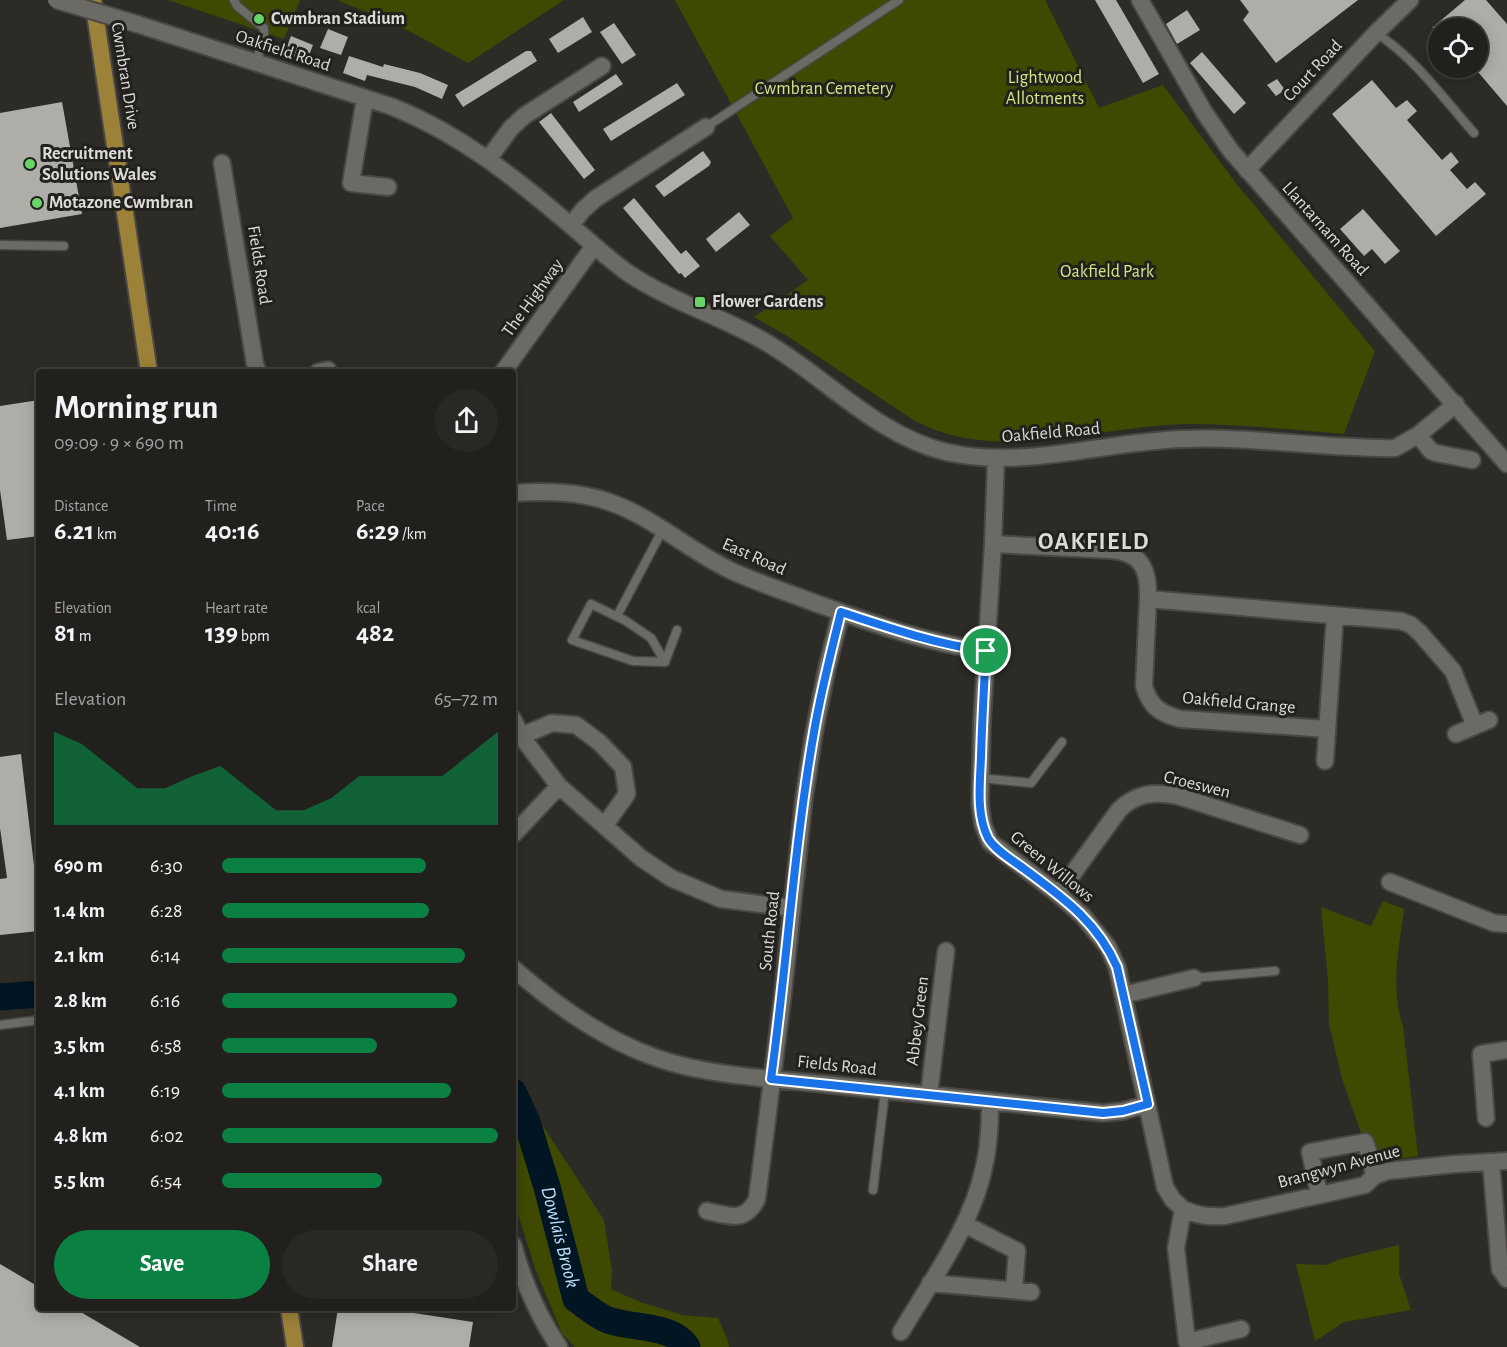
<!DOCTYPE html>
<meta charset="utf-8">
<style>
body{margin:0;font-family:"Alegreya Sans",sans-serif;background:#2a2825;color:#f1f3f6;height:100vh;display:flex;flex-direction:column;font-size:22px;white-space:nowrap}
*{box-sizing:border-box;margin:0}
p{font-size:20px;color:#a2a3a3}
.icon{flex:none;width:33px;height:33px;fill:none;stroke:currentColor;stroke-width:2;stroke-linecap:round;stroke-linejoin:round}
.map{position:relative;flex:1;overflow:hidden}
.drawer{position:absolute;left:36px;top:369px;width:480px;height:942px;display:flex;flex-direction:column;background:#22201c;border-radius:6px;box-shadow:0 3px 15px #0003,0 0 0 2px #3f3e3b}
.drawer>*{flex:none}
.buttons{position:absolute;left:1428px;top:18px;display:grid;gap:12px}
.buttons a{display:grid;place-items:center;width:60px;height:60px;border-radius:50%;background:#22201c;box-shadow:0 3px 15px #0003,0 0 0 2px #3f3e3b;font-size:30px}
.pin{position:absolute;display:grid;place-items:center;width:51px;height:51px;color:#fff;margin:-26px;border:3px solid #fff;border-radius:50%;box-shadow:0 2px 6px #0007}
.round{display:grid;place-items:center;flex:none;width:63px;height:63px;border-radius:32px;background:#2a2825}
.summary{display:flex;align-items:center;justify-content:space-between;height:102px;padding:0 18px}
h1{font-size:33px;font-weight:700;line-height:45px}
.figures{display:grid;grid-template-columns:repeat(3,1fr);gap:9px;height:102px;padding:6px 18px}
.figures div{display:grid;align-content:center}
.figures b{font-size:26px;font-weight:700}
.figures small{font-size:16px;font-weight:400}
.figures p{font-size:16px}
.chart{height:168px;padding:12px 18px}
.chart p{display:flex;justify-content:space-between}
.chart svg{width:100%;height:108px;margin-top:6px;fill:#0b8043;opacity:.7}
.primary-button{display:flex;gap:12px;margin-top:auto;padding:12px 18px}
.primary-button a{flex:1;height:69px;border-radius:36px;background:#0b8043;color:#fff;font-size:24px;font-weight:700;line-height:69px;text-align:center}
.primary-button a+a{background:#2a2825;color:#f1f3f6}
ul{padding:0 18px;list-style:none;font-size:20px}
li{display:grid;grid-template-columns:96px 72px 1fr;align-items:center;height:45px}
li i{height:15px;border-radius:8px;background:#0b8043}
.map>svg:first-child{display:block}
.green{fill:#3f4a00}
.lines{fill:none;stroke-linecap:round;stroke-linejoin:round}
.river{stroke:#011522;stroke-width:27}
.building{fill:#afada8}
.service-casing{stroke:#494743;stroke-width:11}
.minor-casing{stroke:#494743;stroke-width:20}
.tertiary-casing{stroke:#494743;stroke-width:20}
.primary-casing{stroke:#494743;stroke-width:20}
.service{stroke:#6c6a65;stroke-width:8}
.minor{stroke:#6c6a65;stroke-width:16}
.tertiary{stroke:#6c6a65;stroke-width:16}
.primary{stroke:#9c8139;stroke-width:16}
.minor-bridge-casing{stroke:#494743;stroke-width:20;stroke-linecap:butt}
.minor-bridge{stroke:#6c6a65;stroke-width:16}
.route-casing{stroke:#fff;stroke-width:12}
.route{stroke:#1a73e8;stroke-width:8}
.poi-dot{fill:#66d466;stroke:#23211d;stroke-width:2}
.labels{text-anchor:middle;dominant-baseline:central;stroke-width:6;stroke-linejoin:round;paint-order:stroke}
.poi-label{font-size:18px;font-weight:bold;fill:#dcdbd8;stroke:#23211d;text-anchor:start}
.street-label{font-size:18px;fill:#dcdbd8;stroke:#23211d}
.park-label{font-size:18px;fill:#d2e883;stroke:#23211d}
.water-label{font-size:20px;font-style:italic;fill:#bde1fa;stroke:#23211d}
.district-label{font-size:24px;font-weight:bold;letter-spacing:1.5px;fill:#dcdbd8;stroke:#23211d}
</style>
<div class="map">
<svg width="1507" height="1347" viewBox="0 0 1507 1347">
<rect width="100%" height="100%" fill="#2d2b26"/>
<path class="green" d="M168,0H300L284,39Z
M337,0H564L468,63L396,24Z
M675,0H1045L1099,108L1163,85L1235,182L1375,351L1344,434C1292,430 1240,424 1189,424C1099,425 999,465 915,421L787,336L754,317L808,280L770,236L793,218Z
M1383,901L1404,909C1399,947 1390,989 1403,1026L1418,1156L1372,1163L1342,1079L1329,1024L1328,980L1321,907L1371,926Z
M530,1106L604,1220L612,1271L611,1289L640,1302L682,1315L718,1318L728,1341L729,1347H575L562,1333L536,1271L513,1198V1107Z
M1399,1245V1274L1411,1310L1344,1322L1315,1341L1296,1264L1326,1265L1341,1259Z"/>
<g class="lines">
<g class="river">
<path d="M0,997L39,994"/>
<path id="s1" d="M513,1092L527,1122L547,1187L576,1299C586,1306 597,1316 608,1320C632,1329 672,1324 687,1347"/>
</g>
</g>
<path class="building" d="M1095,0H1116L1159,74L1143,83Z
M1240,0H1358L1276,63L1243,20L1249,12Z
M1465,0H1486L1507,24V106L1478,72V28H1432Z
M1187,10L1200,30L1177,44L1166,24Z
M583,17L592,32L558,53L549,39Z
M614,23L636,55L622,64L600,32Z
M328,29L348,37L341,55L320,48Z
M291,36L313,45L306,63L284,54Z
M526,51H531L537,61L463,107L455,95Z
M1202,52L1246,103L1234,114L1190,63Z
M349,56L383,67L384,64L420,73L448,85L442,99L415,87L367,75L365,81L343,73Z
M616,74L623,84L579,112L573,102Z
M1277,79L1285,90L1276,96L1267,85Z
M1372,80L1396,108L1407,100L1417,111L1407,120L1442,160L1451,152L1459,162L1450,170L1467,189L1475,182L1486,194L1436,236L1332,114Z
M677,83L685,95L611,141L603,129Z
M62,102L82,214L0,228V113Z
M551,113L595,170L584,179L539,122Z
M703,151L711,162L709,166L664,197L655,186Z
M634,198L681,254L686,250L700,266L685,278L681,273L679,274L623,208Z
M1363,209L1400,251L1385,264L1372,249L1364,256L1340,229Z
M739,212L750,225L716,252L706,239Z
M39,400V536L7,540L0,490V406Z
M21,754L38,900L36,903L39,931L0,935V879L7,878L0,828V757Z
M0,1264L39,1287V1308H74L140,1347H0Z
M338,1308H381L473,1322L469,1347H332Z"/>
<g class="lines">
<g class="service-casing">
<path id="service" d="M234,0L237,6L264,28V36L256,63
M1376,33C1415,58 1444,99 1474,133
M706,127L899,0
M0,245L64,246
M617,616L662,531
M665,662L651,638L626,621L591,604L572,640L633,661L665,662L677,630
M980,778L1031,783L1062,742
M1194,978L1275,971
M0,1025L39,1020
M873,1190L885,1091"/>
</g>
<g class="minor-casing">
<path id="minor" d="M137,24L393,107C460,134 514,177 568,223C588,240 607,258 628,273C670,301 718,315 762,340C824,375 875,435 946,452C1025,470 1105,441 1184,439C1234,437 1284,443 1334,446C1354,447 1375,449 1395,448L1418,435L1456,404
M365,98L351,183L388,187
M489,158L511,128L524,116L602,66
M222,163L255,364L258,372
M1247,170L1376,33L1410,0
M571,225L583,210L595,199L706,127
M318,372L328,370
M503,372L594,246
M1418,435L1431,451L1436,453L1472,460
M996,458L993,544L982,721L980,804L983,825L990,842L1058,894L1083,916L1108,947L1117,967L1165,1187L1173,1200L1183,1209L1176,1248L1187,1342L1241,1329
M513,493C547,491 580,491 612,503C656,519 692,553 734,572C761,584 789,593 815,603C871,623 927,643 986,651
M993,544L1111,550C1142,553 1149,569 1148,599L1401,621L1411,625L1420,633L1453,671L1475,726
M1148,599L1144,686C1150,707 1161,714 1181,719L1327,729
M513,719L521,736L559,786L641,858L671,878L721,899L792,908
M1456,734L1489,720
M521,736L552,723L576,725L599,742L623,767L627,794L605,825
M1325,761L1335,615
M513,835L559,786
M1390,882L1494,923L1507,924
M1058,894L1119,810C1136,793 1155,791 1178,796L1300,835
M513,968C555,1005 601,1038 654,1057C702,1075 772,1079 824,1084C917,1094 1010,1104 1103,1113L1123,1111L1147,1104
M1123,995L1194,978
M929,1095L946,951
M1486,1118L1481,1054L1507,1050
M1491,1162L1500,1269L1507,1279
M1319,1194L1310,1152L1365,1142L1371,1159L1374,1176
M1183,1209C1198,1216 1209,1217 1225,1216L1365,1185L1374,1176L1388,1171L1455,1164L1507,1161
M707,1211C729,1216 745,1223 757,1199L783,993L804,798L814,733L827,668L841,612
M964,1224L1017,1251L1014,1290
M513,1245C523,1281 538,1316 559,1347
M930,1283L1031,1292
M901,1332C931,1281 972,1226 984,1167C989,1146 990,1124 990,1102"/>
</g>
<g class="tertiary-casing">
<path id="tertiary" d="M1140,0L1204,112L1231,151L1507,464"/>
</g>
<g class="primary-casing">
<path id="primary" d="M93,0L149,372
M289,1308L295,1347"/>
</g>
<use href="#service" class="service"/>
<use href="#minor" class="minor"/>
<use href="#tertiary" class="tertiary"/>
<use href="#primary" class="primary"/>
<g class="minor-bridge-casing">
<path id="minor-bridge" d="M56,0L137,24"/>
</g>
<use href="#minor-bridge" class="minor-bridge"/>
</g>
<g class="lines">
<g class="route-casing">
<path id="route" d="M841,612C889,628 936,644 986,651C984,686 982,721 981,757C980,784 976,814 988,838C995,850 1012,860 1023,868C1062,897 1097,921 1117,967L1148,1104L1123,1111L1103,1113L771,1079C787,964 794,846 814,732C821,691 831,652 841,612Z"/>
</g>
<use href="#route" class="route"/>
</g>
<g class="poi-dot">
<circle cx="259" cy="19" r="6"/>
<circle cx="30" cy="164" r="6"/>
<circle cx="37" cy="203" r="6"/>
<rect x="694" y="296" width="12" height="12" rx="3"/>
</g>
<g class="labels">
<g class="poi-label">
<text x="271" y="19">Cwmbran Stadium</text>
<text x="42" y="154">Recruitment<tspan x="42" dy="21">Solutions Wales</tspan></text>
<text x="49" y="203">Motazone Cwmbran</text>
<text x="712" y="302">Flower Gardens</text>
</g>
<g class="street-label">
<text transform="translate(283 51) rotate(18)">Oakfield Road</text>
<text transform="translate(1313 71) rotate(-47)">Court Road</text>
<text transform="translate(125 76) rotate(81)">Cwmbran Drive</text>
<text transform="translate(1325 229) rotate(48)">Llantarnam Road</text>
<text transform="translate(259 265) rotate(81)">Fields Road</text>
<text transform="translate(533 298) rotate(-54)">The Highway</text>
<text transform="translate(1051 433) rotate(-5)">Oakfield Road</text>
<text transform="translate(754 557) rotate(24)">East Road</text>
<text transform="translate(1239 703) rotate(5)">Oakfield Grange</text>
<text transform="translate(1197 785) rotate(14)">Croeswen</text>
<text transform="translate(1052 867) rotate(39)">Green Willows</text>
<text transform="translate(770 931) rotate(-84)">South Road</text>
<text transform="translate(918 1021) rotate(-83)">Abbey Green</text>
<text transform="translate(837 1066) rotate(6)">Fields Road</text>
<text transform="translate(1339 1167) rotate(-15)">Brangwyn Avenue</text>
</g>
<g class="park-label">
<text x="1045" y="78">Lightwood<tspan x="1045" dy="21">Allotments</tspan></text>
<text x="824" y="89">Cwmbran Cemetery</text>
<text x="1107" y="272">Oakfield Park</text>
</g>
<g class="water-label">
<text stroke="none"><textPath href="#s1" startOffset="153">Dowlais Brook</textPath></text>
</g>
<g class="district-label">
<text x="1094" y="542">OAKFIELD</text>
</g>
</g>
</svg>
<div class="buttons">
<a><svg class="icon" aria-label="locate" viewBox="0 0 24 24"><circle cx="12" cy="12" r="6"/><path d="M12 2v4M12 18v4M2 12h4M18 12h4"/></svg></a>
</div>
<div class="pin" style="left:986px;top:651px;background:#1e9e55"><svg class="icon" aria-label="arrive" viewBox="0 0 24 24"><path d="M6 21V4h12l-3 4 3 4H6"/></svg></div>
<section class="drawer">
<div class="summary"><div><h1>Morning run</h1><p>09:09 · 9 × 690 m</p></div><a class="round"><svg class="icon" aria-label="share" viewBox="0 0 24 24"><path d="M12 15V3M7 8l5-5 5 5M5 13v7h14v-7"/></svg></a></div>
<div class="figures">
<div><p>Distance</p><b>6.21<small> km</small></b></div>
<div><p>Time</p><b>40:16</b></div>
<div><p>Pace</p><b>6:29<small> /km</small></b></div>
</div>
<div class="figures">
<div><p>Elevation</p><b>81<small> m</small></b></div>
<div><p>Heart rate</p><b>139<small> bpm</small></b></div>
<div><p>kcal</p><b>482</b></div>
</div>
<div class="chart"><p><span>Elevation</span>65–72 m</p>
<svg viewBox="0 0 160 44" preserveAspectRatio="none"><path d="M0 44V6L10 11L20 20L30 29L40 29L50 24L60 20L70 29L80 38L90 38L100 33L110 24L120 24L130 24L140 24L150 15L160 6V44z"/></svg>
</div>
<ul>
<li><b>690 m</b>6:30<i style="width:74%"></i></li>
<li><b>1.4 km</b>6:28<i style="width:75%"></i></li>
<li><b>2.1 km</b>6:14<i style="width:88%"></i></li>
<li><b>2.8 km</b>6:16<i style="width:85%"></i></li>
<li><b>3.5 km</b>6:58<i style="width:56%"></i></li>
<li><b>4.1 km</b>6:19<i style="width:83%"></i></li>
<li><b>4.8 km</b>6:02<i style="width:100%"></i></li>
<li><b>5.5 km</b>6:54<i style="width:58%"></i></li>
</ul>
<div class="primary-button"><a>Save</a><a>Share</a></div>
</section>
</div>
